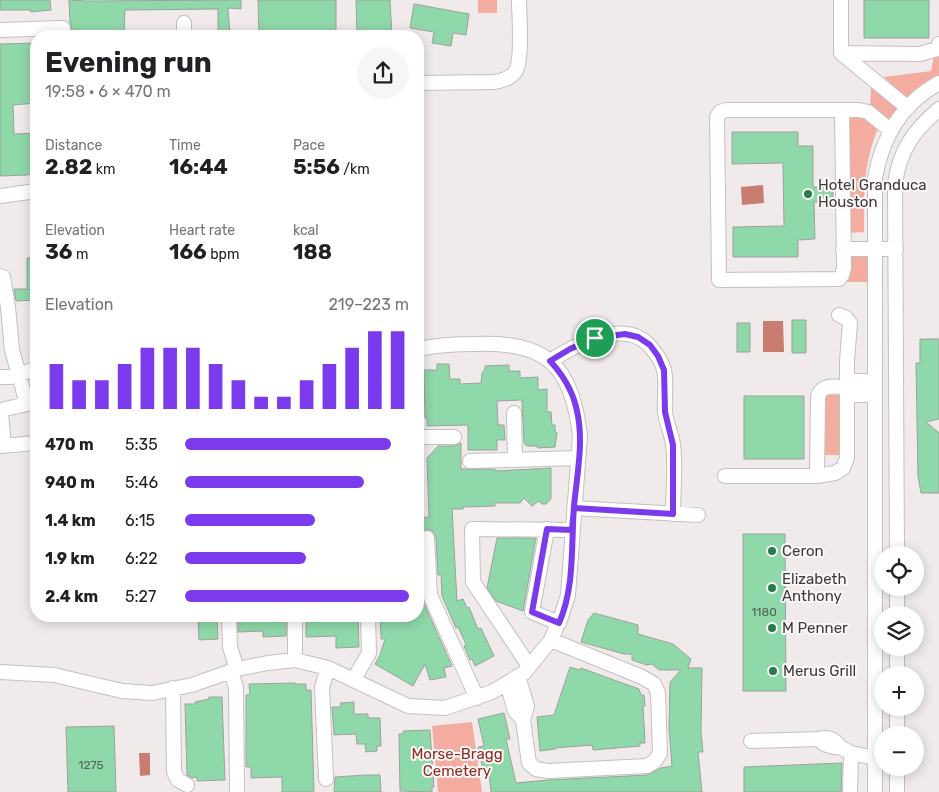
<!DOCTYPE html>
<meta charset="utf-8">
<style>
body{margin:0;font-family:Rubik,sans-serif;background:#f6f6f6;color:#202124;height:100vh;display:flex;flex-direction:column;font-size:19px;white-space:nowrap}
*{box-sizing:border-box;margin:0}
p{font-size:16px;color:#757577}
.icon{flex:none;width:28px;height:28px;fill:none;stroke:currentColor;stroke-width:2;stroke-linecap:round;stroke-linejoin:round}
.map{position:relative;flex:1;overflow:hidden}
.panel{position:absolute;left:30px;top:30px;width:394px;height:592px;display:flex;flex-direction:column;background:#fff;border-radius:20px;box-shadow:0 2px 12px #0003}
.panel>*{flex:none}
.buttons{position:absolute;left:874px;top:546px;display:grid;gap:10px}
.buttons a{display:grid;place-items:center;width:50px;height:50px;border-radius:50%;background:#fff;box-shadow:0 2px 12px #0003;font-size:25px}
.pin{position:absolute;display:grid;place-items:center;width:42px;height:42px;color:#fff;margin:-21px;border:2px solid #fff;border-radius:50%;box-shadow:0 1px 5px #0007}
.round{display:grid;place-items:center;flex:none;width:52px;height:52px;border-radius:26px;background:#f6f6f6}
.headline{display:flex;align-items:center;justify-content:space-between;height:85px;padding:0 15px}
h1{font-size:28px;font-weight:700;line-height:38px}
.stats{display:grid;grid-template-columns:repeat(3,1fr);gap:8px;height:85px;padding:5px 15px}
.stats div{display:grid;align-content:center}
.stats b{font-size:21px;font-weight:700}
.stats small{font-size:14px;font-weight:400}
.stats p{font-size:14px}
.chart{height:140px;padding:10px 15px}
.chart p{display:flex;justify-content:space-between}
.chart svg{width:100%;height:90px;margin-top:5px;stroke:#7c3aed;stroke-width:6}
ul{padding:0 15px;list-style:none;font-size:16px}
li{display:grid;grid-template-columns:80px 60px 1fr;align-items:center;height:38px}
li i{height:12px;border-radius:6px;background:#7c3aed}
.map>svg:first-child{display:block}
.green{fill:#f5aca0}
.water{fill:#c97c70}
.building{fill:#8fd8a9;stroke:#9da19e}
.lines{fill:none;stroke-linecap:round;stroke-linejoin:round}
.minor-casing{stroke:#c5bfbf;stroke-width:16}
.minor{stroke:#fff;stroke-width:14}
.route-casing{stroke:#fff;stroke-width:10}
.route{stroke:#7c3aed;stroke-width:6}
.poi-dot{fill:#287b4d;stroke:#fdf8f7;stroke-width:2}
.labels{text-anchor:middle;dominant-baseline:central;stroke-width:4;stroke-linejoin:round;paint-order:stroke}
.number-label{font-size:12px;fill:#526256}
.poi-label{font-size:15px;fill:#3d3b3a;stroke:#fdf8f7;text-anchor:start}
.park-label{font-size:15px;fill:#8b2d23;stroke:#fdf8f7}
</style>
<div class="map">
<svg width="939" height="792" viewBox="0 0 939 792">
<rect width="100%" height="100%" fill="#f0ebea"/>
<path class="green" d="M478,0H497V13H478Z
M939,49V79L907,100L884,77L931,71L934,56Z
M871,87L902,107L890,122L870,109Z
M867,114L879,126C863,163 864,193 864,232L848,233L846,115Z
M847,251H869V282H847Z
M825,395H839V455H825Z
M472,722L482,792H438L432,726Z"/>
<path class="water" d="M763,185L764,203L742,205L741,187Z
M763,321H783L784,352H763Z
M139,753H150V775L140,776Z"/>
<path class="building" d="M0,0H50L51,10L31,12L30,10H0Z
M69,0L87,1L241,0V9L228,8L230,36H218V9L125,10L124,36H70L72,28L70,23Z
M258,0H336V36H259Z
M356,0H390L392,36H357Z
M864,0H929V38H864Z
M414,4L469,14L466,35L453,33L451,46L432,43L434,32L410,28Z
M36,43V103L13,105L14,134L36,133V171L28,175L0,176V44Z
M732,132H798V146H813V187H833V201L814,202L815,239L798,240V257H733V227L784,226L783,163L732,164Z
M36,257V300L16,301L14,289H27V258Z
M792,320H806V353H792Z
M737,323H750V352H737Z
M920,339H939V419L926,422L939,433V493H921L918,476L916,363H920Z
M437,364H449L450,379H460V384L481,383L482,373L485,369V366L509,365V371H520V378L538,377V390L547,389V412H551L552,425H555V431L557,433L555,447L538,448L537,446H527L524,443L522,400L497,401L498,425H504L505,440H497V450H468V425L427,426V418H425L424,370H437Z
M744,396H804V459H744Z
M461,443V469H495V471L551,468V499L546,504H542L539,501L532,506L524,498L520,503H495V506L463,507V509H452L457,601L463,599L467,608L469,607L478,629L481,628L494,656L475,666L472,659L470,660L464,646L466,644L458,627L456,628L442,596L441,575H438L436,538L434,533L431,530H423L419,534L420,576L418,577V518L429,517L427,458L438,446H454Z
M743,534H785L786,691H743Z
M497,538H536L523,611L496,601L487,588Z
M418,586H419L422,599L452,666L444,668L446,677L430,680L425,664L413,686L375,664L380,655L385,639H381L380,616H418Z
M594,613L638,625V634L673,644L691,659L688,668H702L701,732L703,752H698L702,792H491L489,773L484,774L478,747L484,746L478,719L504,713L510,739H506L516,783L548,780L647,775L661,768L672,766L669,729L670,682L681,670H659L652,664L647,665L632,660V654H624L581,642L588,620Z
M198,616H217L218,639L199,640Z
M238,616H286V636L263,637V631L238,632Z
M306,616H358L359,647L336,648V636L306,637Z
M570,667L580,670L581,668L639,689L641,695H644L645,706H643L645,743H640V746L593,750L592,745L555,748V749L540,751L537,717L554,715Z
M295,683V684H306V690H311L314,791L311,792H282V777L251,778V767H246V695H250L249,684Z
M209,697H222L225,780L197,781V777L192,778L187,775L185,704H195V702L209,699Z
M354,702V714H368V718H380L381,746H377V751L366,752L365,744H357L356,734L334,735L332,707H341L340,703Z
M114,726L116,792H68L66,727Z
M430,730L434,787H432V792L400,791L399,734H403V731Z
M842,763L841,792H744V767Z
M366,775H380L381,792H334L335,777Z"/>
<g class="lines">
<g class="minor-casing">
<path id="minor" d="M841,0V53L908,108
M184,23V36
M0,30L63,28
M841,53L920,54L937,49L939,44
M418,83L494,82C501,81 510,79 515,72C523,62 519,14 519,0
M842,110L844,268L842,275L839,279L719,280L717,117L720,112L726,110H859L868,112L890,130
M0,196L36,191
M843,249H896
M0,276L3,277L8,307L12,350L27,404L36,402
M550,361C577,344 628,315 653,350C657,355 662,362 664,370C667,383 664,398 665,412C666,423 672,434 673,445C676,467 673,491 673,514
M0,377H10L36,369
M847,381H866L875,388
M847,395H866L875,388
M514,413L515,460
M418,437H454
M0,446L36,443
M4,446L1,412L5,409L27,404
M470,461L578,458
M725,476H817L835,473L843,468L847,458V361L850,323L846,318L839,315
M817,476L818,396C823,383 835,387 847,387
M574,508L698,515
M547,529L532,612L559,623
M427,538L430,595L477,698
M897,555L895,184C899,151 914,130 939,109
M897,615V588
M229,616L230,647L237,669
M295,616V660
M529,666L473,582L472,529L572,530
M231,671L236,688L237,790
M0,672L54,675L122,691L152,693L192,685L237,669L268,663L295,660L328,668L408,706L445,708L492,692L524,673L551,640L561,617L568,595L580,436C572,365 546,341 475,344C455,344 437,345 418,349
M897,675V648
M518,676L527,706L523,720L529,763L536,769L548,771L647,766L655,761L660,753L658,693L654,684L642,677L551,640
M354,679L369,653L368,616
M507,683L515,711L523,720
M173,688L174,772L178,780L187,785
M897,708V735
M751,741L819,739
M840,747C835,739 829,736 819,739L824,744L834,747H840L851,753L875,758
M897,768V792
M326,779L322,687L328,668
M850,792L851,753
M875,792V178C882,138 902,103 939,83"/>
</g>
<use href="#minor" class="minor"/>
</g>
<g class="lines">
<g class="route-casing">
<path id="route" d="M595,338L570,349L550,361C564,376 573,391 577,411C584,441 577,475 574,506C571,545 575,587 559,623L532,612L547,529L572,530L574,508L673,514V445L665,412L664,370L658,356L650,345L638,337L625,334L595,338"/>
</g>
<use href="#route" class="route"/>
</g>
<g class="poi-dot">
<circle cx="808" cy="194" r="5"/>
<circle cx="772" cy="551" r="5"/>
<circle cx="772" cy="588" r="5"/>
<circle cx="772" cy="628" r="5"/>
<circle cx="773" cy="671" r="5"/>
</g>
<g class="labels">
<g class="number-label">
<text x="764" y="612">1180</text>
<text x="91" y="765">1275</text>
</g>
<g class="poi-label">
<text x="818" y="185">Hotel Granduca<tspan x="818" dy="17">Houston</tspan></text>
<text x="782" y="551">Ceron</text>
<text x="782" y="579">Elizabeth<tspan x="782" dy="17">Anthony</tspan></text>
<text x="782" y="628">M Penner</text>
<text x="783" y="671">Merus Grill</text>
</g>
<g class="park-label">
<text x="457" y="754">Morse-Bragg<tspan x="457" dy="17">Cemetery</tspan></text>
</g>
</g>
</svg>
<div class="buttons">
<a><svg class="icon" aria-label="locate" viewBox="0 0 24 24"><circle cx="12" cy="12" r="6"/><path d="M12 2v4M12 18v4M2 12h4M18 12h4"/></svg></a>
<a><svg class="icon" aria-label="layers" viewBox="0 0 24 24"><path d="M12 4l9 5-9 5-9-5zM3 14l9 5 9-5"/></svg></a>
<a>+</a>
<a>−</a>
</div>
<div class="pin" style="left:595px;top:338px;background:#1e9e55"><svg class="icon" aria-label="arrive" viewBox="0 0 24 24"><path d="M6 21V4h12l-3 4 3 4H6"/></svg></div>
<section class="panel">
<div class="headline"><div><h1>Evening run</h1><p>19:58 · 6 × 470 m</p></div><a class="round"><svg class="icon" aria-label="share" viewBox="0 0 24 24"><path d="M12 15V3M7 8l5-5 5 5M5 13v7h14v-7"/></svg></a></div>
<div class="stats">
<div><p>Distance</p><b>2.82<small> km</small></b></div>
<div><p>Time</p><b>16:44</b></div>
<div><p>Pace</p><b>5:56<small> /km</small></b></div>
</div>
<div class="stats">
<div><p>Elevation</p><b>36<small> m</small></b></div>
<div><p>Heart rate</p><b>166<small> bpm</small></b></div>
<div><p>kcal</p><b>188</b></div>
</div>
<div class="chart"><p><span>Elevation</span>219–223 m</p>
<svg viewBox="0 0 160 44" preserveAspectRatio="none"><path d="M5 44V22M15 44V30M25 44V30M35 44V22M45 44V14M55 44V14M65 44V14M75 44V22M85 44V30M95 44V38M105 44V38M115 44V30M125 44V22M135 44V14M145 44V6M155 44V6"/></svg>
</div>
<ul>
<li><b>470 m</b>5:35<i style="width:92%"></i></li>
<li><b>940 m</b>5:46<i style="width:80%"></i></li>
<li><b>1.4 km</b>6:15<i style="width:58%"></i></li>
<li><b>1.9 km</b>6:22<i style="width:54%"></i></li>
<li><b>2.4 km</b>5:27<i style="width:100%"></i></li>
</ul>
</section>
</div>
